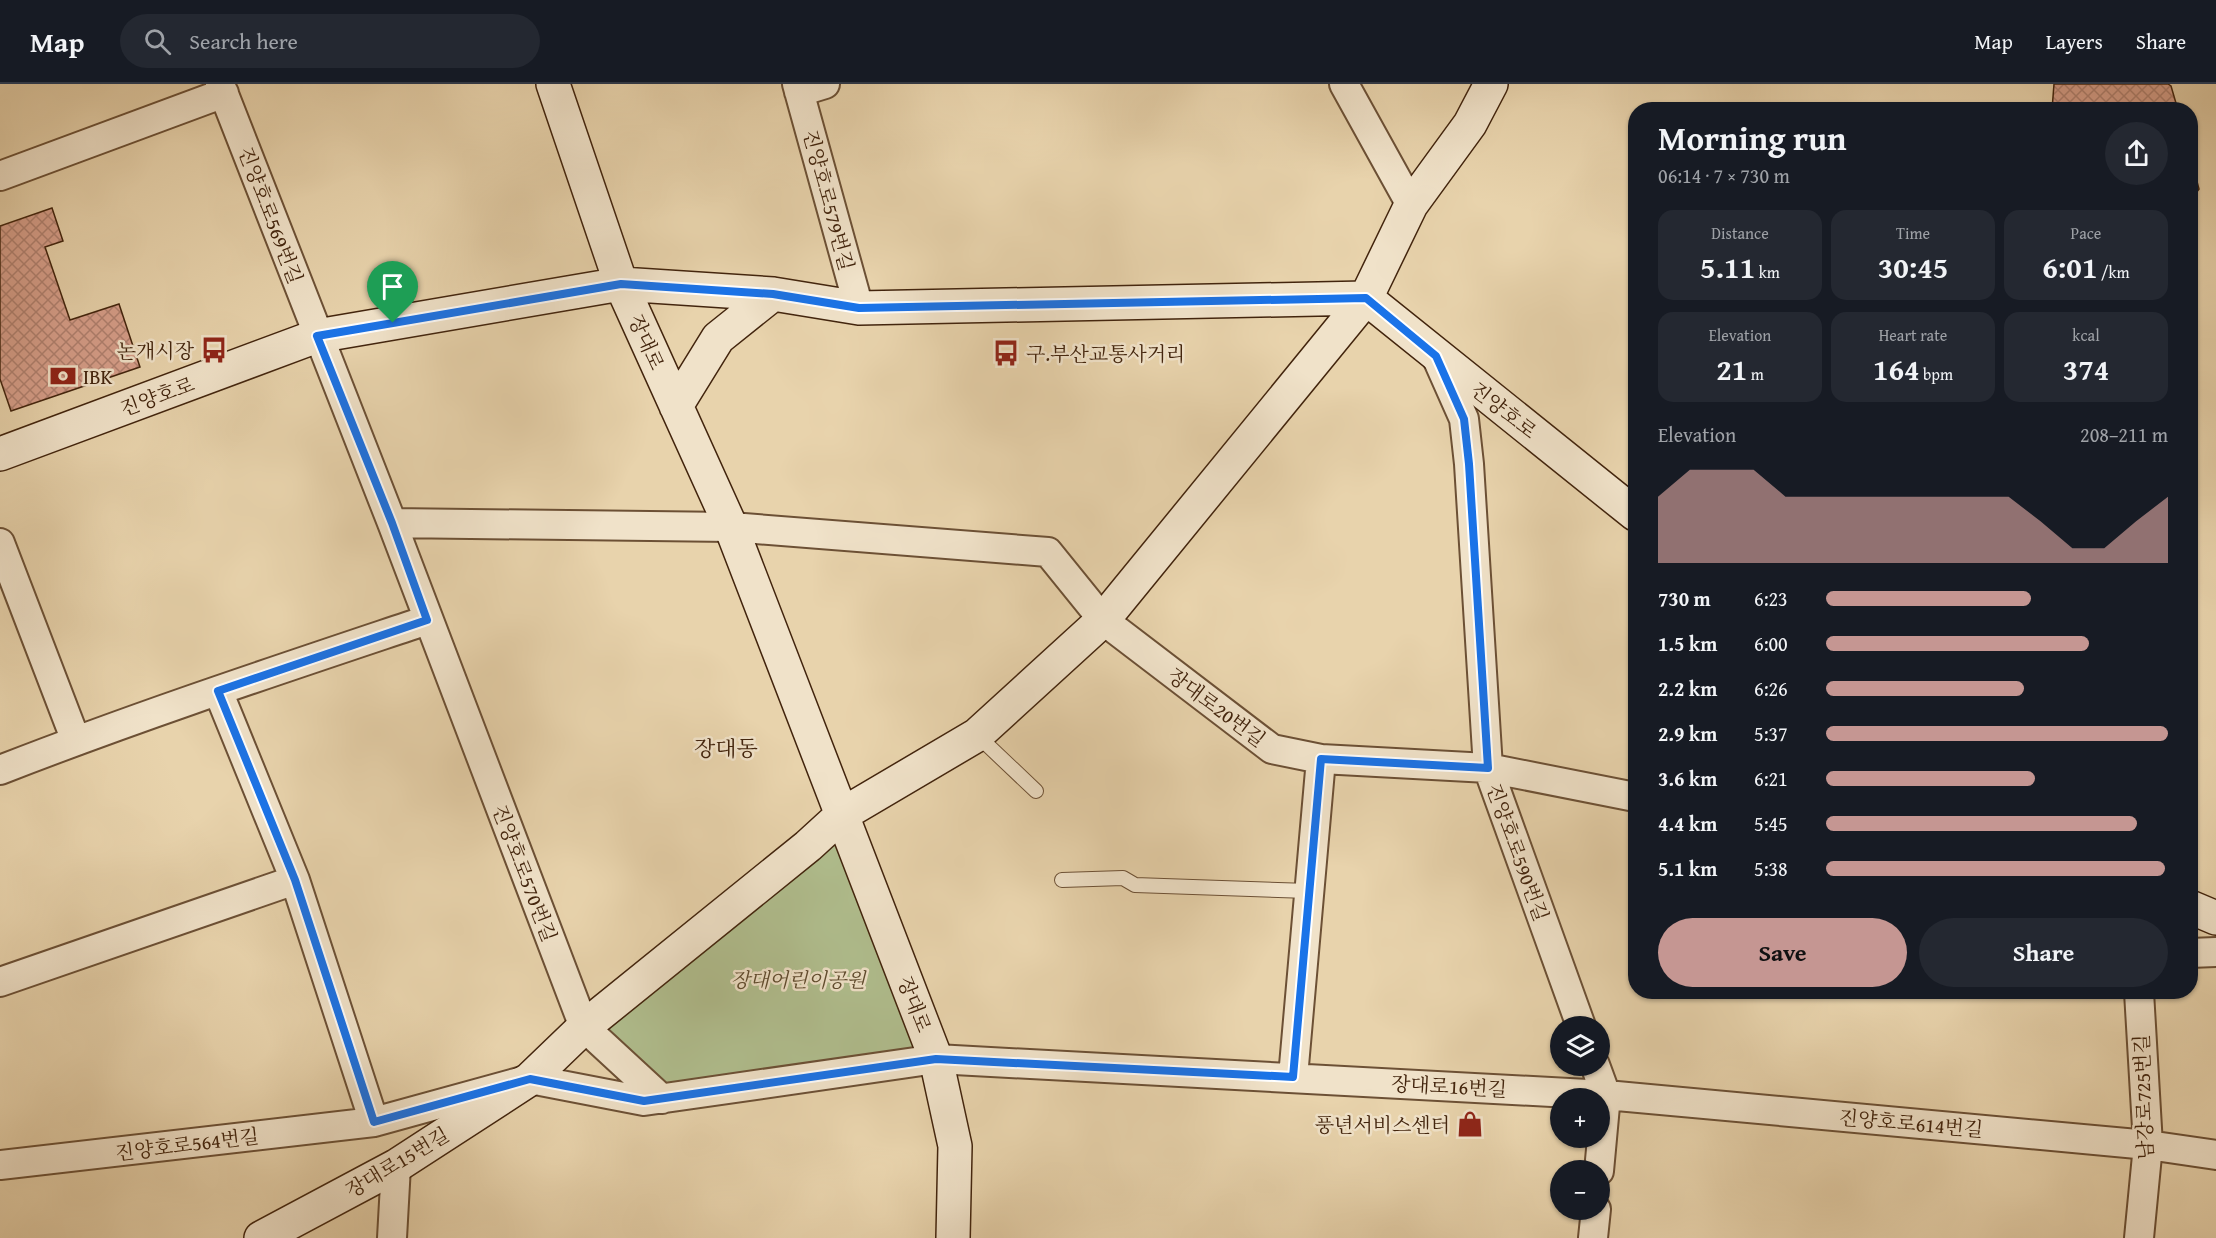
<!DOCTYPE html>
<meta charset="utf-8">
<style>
body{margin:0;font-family:"Gentium Book Plus","Noto Serif KR",serif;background:#242831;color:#f1f3f6;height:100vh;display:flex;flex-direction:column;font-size:22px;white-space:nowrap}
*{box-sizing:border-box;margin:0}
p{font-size:20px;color:#9ea1a6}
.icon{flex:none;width:33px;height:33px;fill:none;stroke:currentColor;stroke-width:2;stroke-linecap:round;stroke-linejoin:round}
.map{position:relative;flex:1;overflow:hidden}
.drawer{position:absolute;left:1628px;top:18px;width:570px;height:897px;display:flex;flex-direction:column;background:#171b24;border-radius:24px;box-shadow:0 2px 4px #0004}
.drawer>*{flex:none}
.tools{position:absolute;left:1550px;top:932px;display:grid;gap:12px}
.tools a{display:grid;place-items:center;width:60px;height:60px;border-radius:50%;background:#171b24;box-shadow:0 2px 4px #0004;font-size:30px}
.pin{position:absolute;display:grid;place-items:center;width:51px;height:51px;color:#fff;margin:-62px -26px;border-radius:50% 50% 50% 0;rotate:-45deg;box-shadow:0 0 6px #0007}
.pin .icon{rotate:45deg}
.round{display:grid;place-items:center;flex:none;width:63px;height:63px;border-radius:32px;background:#242831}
.head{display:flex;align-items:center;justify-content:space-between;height:102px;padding:0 30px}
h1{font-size:33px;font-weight:600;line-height:45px}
.metrics{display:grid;grid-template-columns:repeat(3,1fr);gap:9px;height:102px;padding:6px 30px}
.metrics div{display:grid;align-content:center;border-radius:15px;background:#242831;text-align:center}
.metrics b{font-size:30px;font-weight:600}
.metrics small{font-size:16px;font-weight:400}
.metrics p{font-size:16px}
.chart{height:168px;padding:12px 30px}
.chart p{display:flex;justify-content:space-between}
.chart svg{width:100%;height:108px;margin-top:6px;fill:#c59692;opacity:.7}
.primary-button{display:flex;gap:12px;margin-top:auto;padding:12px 30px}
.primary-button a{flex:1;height:69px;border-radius:36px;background:#c59692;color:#111;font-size:24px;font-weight:600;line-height:69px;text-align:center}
.primary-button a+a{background:#242831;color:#f1f3f6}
ul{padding:0 30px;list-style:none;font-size:20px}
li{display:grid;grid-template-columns:96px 72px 1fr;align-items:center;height:45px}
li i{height:15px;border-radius:8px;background:#c59692}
header{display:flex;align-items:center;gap:36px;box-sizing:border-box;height:84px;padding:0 30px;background:#171b24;border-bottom:2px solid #363941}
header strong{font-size:28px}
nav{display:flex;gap:33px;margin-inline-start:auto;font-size:21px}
.search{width:420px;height:54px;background:#242831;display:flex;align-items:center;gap:15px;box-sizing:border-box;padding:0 21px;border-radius:33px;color:#9ea1a6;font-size:22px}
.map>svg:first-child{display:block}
.park{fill:#b0be8e;stroke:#79714e;stroke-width:1.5}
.building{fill:url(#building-cross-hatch);stroke:#42240d;stroke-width:1.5}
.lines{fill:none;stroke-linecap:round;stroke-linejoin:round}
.lane-casing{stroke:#6c5035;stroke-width:16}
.street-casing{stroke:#6c5035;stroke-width:32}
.secondary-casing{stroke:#42240d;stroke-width:36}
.lane{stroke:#f0e2c9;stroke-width:14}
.street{stroke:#f0e2c9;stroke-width:28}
.secondary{stroke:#f0e2c9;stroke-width:33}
.route-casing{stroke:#fff;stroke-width:12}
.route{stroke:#1a73e8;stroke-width:8}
.labels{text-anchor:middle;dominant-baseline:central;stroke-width:5;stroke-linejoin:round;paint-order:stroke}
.street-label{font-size:20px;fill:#42240d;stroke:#f0e2c9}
.poi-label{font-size:20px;fill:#42240d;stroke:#f0e2c9;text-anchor:end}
.park-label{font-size:20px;font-style:italic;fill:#5e4a2d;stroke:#f0e2c9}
.quarter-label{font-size:22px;fill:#42240d;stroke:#f0e2c9}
</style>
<header>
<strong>Map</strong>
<div class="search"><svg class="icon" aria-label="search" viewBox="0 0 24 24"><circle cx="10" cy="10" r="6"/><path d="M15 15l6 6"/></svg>Search here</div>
<nav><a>Map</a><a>Layers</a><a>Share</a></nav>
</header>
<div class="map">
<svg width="2216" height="1154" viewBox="0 0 2216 1154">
<defs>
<pattern id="building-cross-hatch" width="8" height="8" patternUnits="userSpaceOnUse" patternTransform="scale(1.5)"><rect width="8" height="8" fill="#d79f8b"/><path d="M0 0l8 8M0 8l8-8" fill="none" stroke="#b08170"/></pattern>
</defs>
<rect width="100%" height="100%" fill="#e8d3ac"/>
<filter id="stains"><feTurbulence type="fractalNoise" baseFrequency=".00333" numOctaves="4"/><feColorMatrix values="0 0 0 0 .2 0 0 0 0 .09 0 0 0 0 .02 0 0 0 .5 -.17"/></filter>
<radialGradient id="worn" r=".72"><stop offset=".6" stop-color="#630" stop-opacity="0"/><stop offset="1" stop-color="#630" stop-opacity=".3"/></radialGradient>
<path class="park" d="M843,730L936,975L662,1015L584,943Z"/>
<path class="building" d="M2054,0H2168L2171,2L2178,26H2052Z
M2190,71L2199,105L2190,117Z
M52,124L63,157L45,163L70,236L119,220L140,283L11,327L0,295V142Z"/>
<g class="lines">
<g class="lane-casing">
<path id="lane" d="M977,651L1036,707
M1062,796L1123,794L1135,801L1309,807"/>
</g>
<g class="street-casing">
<path id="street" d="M220,0L392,439L584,943L662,1015
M797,0L859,224
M1344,0L1411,121
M799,8L825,0
M0,92L224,9
M1436,272L1464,335L1469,380L1488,684L1581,942
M392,439L731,443L1048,468L1103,536L1272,665L1321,675L1488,684L1635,713
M0,459L76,657
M218,607L295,796L374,1038
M0,686C141,631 284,584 427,536
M2190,869L2216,868
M0,898L295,796
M2139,908L2148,1061L2139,1154
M1595,981L1606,1011L1599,1087
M1293,993L1321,675
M0,1081L374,1038L530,995L644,1017L936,975L1606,1011L2148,1061L2216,1071
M392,1154L396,1082
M1593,1154L1596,1125"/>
</g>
<g class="secondary-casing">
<path id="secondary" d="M553,0L621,200L731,443L936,975L955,1062L953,1154
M676,322L718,254L773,210
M0,370L317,252L621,200L773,210L859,224L1366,214L1635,430
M2190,823L2216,834
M261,1154L396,1082L530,995L584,943L808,762L843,730L977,651L1103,536L1366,214L1411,121L1470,40L1491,0"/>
</g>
<use href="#lane" class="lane"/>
<use href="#street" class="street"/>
<use href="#secondary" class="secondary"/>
</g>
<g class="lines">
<g class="route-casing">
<path id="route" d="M621,200L773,210L859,224L1366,214L1436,272L1464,335L1469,380L1488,684L1321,675L1293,993L936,975L644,1017L530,995L374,1038L295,796L218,607L427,536L392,439L317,252Z"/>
</g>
<use href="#route" class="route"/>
</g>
<defs>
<g id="bus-bare" transform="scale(2.07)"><path d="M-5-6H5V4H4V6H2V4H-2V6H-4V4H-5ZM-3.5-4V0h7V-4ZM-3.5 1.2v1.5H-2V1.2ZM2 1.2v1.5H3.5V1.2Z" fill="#8f2418" stroke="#f0e2c9" stroke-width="2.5" paint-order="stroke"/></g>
<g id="bank-bare" transform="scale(2.07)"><path d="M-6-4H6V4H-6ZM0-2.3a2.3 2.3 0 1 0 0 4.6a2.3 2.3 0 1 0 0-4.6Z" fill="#8f2418" stroke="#f0e2c9" stroke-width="2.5" paint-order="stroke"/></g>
<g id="shop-bare" transform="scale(2.07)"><path d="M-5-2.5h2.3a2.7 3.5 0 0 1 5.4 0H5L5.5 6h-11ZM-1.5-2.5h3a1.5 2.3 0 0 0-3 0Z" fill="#8f2418" stroke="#f0e2c9" stroke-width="2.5" paint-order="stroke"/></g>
</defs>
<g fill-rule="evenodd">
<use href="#bus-bare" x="214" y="266"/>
<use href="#bus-bare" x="1006" y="269"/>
<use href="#bank-bare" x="63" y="292"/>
<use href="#shop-bare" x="1470" y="1040"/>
</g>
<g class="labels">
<g class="street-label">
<text transform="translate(829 116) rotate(75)">진양호로579번길</text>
<text transform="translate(271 131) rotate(69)">진양호로569번길</text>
<text transform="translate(647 258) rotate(66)">장대로</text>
<text transform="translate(157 312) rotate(-20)">진양호로</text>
<text transform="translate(1504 326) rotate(38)">진양호로</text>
<text transform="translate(1217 623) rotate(37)">장대로20번길</text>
<text transform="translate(1518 768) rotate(70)">진양호로590번길</text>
<text transform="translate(525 789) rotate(69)">진양호로570번길</text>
<text transform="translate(915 920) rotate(69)">장대로</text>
<text transform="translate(1449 1002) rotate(3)">장대로16번길</text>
<text transform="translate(2143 1013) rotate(-92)">남강로725번길</text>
<text transform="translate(1911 1039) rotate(5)">진양호로614번길</text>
<text transform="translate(187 1060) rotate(-7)">진양호로564번길</text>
<text transform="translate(397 1078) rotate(-31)">장대로15번길</text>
</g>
<g class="poi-label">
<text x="194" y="266">논개시장</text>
<text x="1026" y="269" text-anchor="start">구.부산교통사거리</text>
<text x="83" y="292" text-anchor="start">IBK</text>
<text x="1450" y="1040">풍년서비스센터</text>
</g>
<g class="park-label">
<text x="798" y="895">장대어린이공원</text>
</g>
<g class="quarter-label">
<text x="726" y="664">장대동</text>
</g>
</g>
<rect width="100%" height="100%" filter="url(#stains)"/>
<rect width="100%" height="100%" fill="url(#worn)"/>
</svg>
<div class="tools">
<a><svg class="icon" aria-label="layers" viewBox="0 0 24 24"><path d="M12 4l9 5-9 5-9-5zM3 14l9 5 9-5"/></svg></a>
<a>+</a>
<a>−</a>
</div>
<div class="pin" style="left:393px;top:239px;background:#1e9e55"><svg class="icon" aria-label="arrive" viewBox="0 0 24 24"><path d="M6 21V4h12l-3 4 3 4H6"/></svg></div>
<section class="drawer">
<div class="head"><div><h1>Morning run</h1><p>06:14 · 7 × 730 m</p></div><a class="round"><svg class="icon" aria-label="share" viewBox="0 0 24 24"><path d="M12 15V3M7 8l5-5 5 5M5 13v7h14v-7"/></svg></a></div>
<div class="metrics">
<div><p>Distance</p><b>5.11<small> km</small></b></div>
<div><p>Time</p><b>30:45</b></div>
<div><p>Pace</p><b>6:01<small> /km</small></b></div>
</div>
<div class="metrics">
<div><p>Elevation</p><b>21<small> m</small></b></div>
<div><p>Heart rate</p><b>164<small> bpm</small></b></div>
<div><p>kcal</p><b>374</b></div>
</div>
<div class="chart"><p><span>Elevation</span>208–211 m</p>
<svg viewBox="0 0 160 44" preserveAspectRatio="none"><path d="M0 44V17L10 6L20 6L30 6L40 17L50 17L60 17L70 17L80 17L90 17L100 17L110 17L120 27L130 38L140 38L150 27L160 17V44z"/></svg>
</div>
<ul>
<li><b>730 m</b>6:23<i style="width:60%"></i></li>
<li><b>1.5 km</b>6:00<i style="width:77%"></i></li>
<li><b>2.2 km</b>6:26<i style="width:58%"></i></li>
<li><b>2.9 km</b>5:37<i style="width:100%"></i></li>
<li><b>3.6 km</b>6:21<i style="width:61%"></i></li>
<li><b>4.4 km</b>5:45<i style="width:91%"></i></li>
<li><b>5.1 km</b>5:38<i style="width:99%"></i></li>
</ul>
<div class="primary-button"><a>Save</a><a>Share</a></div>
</section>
</div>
